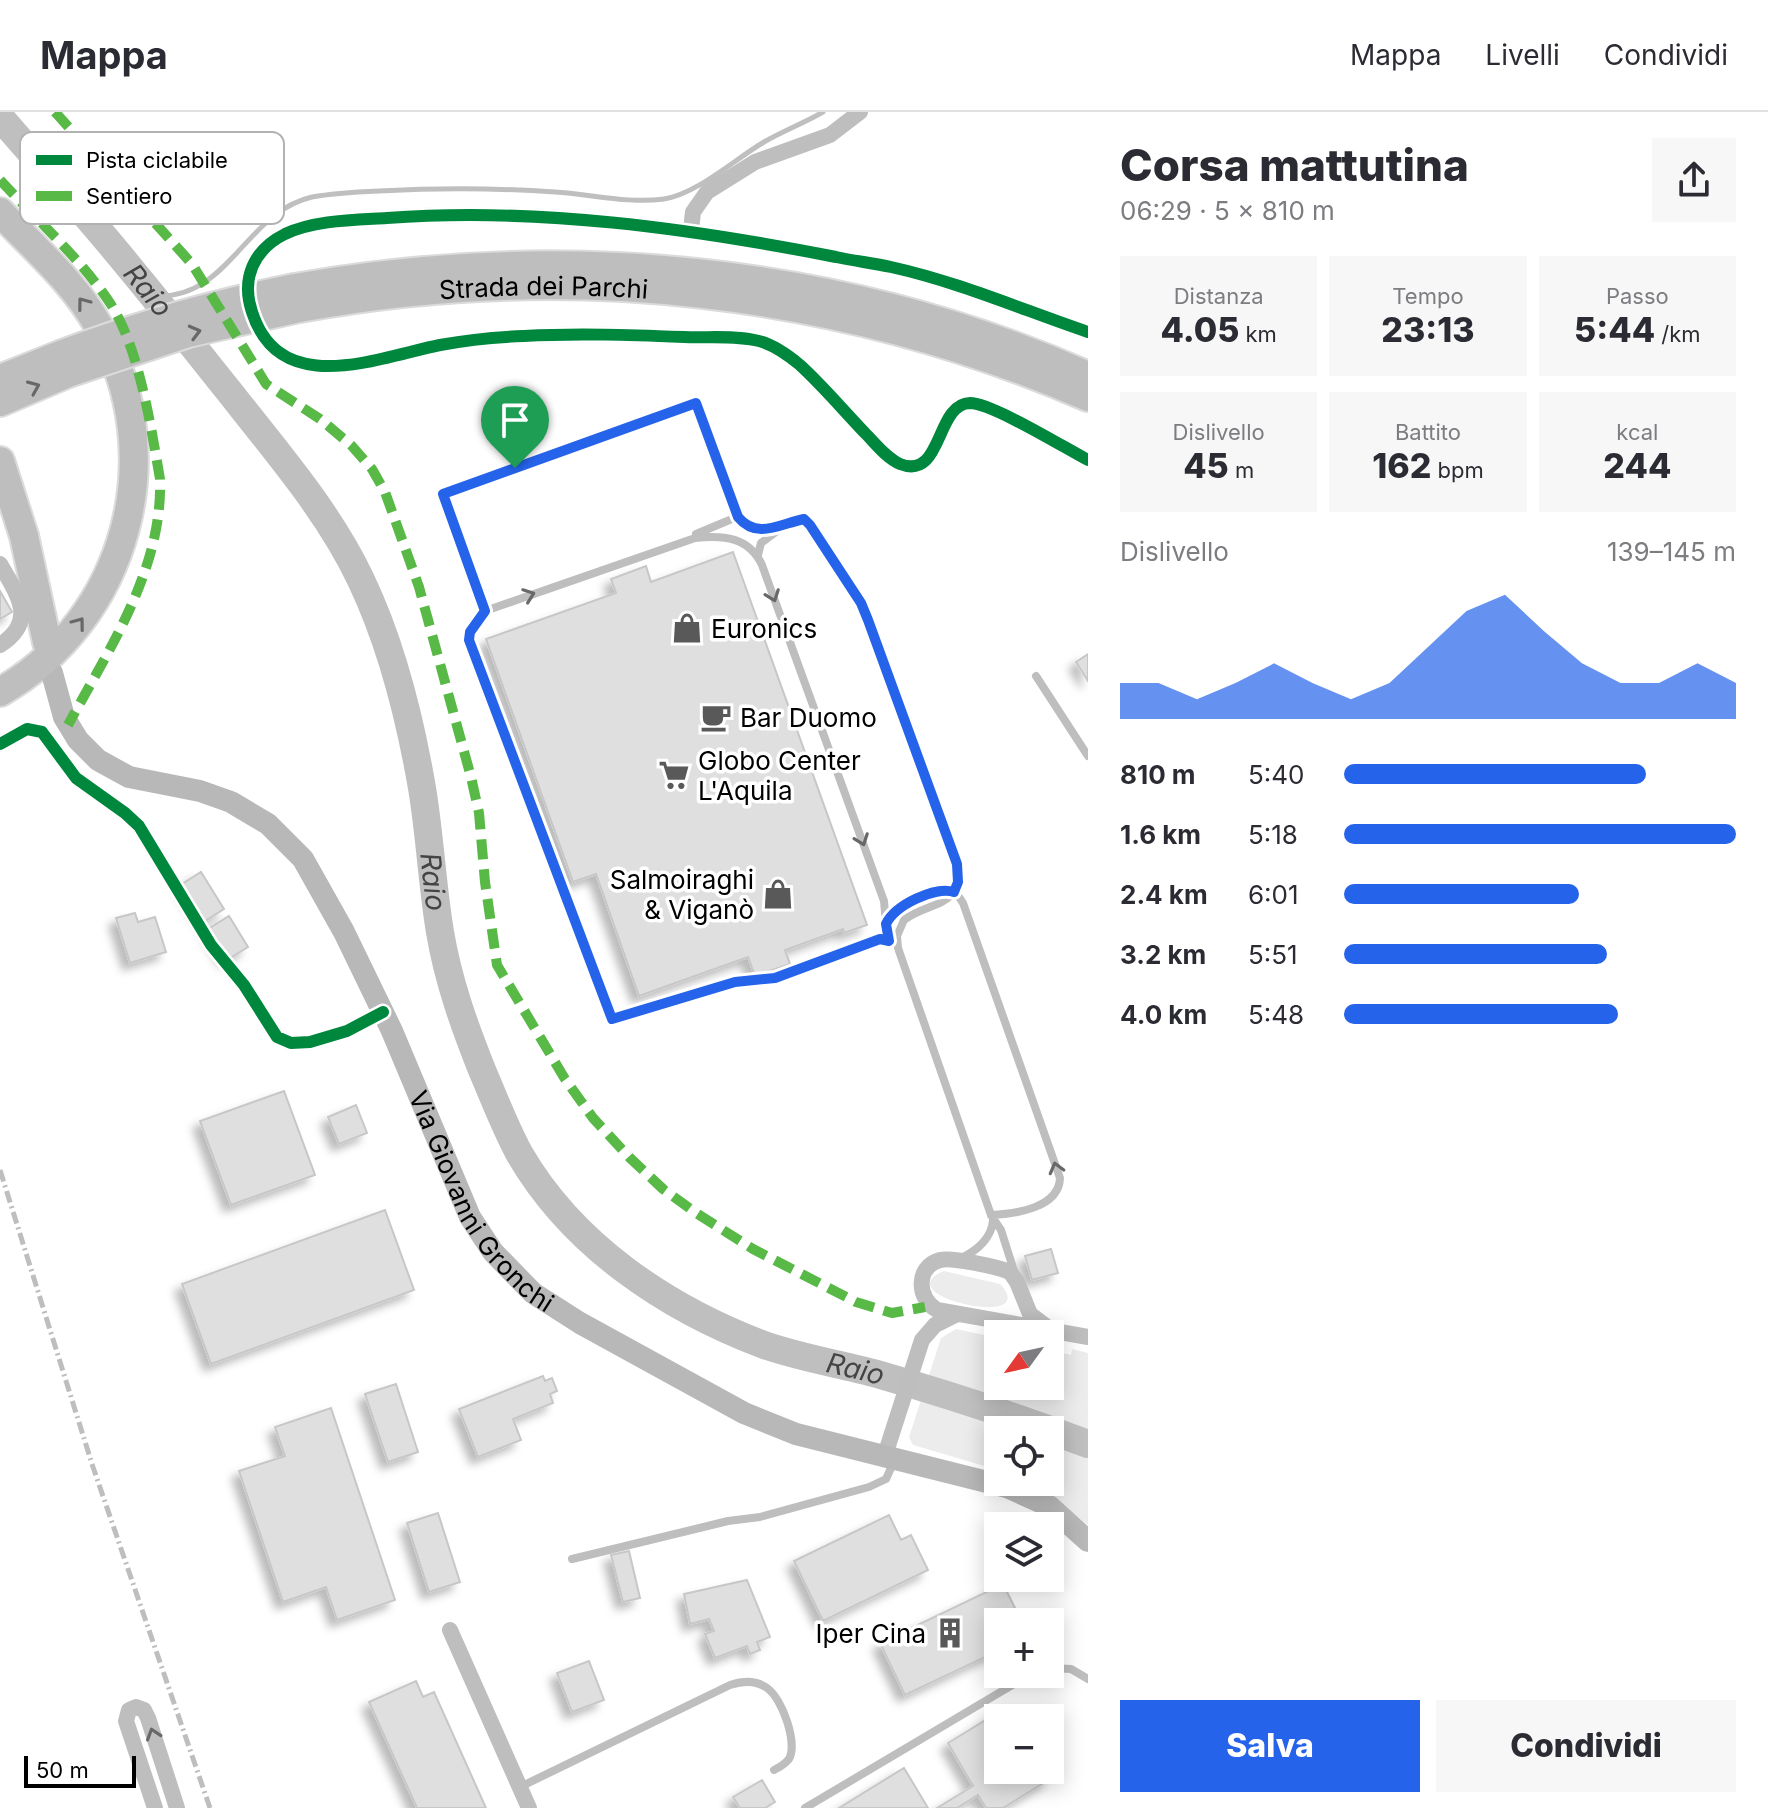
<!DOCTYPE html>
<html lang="it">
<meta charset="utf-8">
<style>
body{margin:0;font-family:Inter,sans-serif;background:#f7f7f7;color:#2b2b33;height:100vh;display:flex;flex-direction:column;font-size:30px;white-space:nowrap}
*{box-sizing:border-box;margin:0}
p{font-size:26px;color:#7c7c81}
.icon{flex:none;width:44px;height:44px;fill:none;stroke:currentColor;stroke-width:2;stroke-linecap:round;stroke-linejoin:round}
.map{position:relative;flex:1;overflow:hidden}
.panel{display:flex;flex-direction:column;background:#fff;width:680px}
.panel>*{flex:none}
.needle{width:52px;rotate:237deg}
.buttons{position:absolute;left:984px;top:1208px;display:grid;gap:16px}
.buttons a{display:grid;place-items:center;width:80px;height:80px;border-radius:0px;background:#fff;box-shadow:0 4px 20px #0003;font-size:40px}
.scale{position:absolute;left:24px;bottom:20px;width:112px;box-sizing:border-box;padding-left:8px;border:4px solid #000;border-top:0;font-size:22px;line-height:28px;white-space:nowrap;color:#000;-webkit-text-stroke:6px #fff;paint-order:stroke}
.pin{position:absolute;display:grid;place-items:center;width:68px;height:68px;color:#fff;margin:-82px -34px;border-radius:50% 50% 50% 0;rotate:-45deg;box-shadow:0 0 8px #0007}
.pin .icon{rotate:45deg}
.round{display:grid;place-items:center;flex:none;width:84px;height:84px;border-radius:0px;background:#f7f7f7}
.overview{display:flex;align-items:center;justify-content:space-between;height:136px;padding:0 32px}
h1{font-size:44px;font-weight:800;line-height:60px}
.metrics{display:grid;grid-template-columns:repeat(3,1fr);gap:12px;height:136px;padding:8px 32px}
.metrics div{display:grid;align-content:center;border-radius:0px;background:#f7f7f7;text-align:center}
.metrics b{font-size:34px;font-weight:800}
.metrics small{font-size:22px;font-weight:400}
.metrics p{font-size:22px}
.chart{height:224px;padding:16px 32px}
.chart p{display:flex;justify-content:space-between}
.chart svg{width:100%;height:144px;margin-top:8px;fill:#2563eb;opacity:.7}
.button{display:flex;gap:16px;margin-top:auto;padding:16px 32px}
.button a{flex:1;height:92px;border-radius:0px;background:#2563eb;color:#fff;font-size:32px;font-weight:800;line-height:92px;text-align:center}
.button a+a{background:#f7f7f7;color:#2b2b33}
ul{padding:0 32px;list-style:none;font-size:26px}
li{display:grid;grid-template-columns:128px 96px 1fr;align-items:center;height:60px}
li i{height:20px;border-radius:10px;background:#2563eb}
header{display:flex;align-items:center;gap:48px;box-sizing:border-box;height:112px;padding:0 40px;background:#fff;border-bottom:2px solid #e1e1e2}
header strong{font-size:38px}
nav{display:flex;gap:44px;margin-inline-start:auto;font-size:28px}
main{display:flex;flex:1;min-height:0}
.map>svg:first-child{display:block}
.green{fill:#ececec}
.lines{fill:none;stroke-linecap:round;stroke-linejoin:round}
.stream{stroke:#bfbfbf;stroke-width:5}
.river{stroke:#bfbfbf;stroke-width:28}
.building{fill:#dfdfdf;stroke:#c7c7c7;stroke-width:2;filter:url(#shadow)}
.highway-casing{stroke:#dbdbdb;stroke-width:32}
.lane{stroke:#bebebe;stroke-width:8}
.street{stroke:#bebebe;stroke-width:16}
.secondary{stroke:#b8b8b8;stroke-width:22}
.highway{stroke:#bebebe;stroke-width:28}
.rail{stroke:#bebebe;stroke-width:5;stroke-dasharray:12 4 2 4;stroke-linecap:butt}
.highway-bridge-casing{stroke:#dbdbdb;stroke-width:32;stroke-linecap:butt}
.highway-bridge{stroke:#bebebe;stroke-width:28}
.quiet{stroke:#58b947;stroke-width:10;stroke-dasharray:20 10;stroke-linecap:butt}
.cycleway-casing{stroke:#fff;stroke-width:17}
.cycleway{stroke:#00873e;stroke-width:12}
.oneway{stroke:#686868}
.route-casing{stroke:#fff;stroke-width:16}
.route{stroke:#2563eb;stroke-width:10}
.labels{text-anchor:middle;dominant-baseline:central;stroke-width:7;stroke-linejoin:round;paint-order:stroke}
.street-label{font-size:26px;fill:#000;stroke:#fff}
.poi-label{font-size:26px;fill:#000;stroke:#fff;text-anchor:start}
.water-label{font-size:28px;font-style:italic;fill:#444;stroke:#fff}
.key{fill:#fff;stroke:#b2b2b2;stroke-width:2}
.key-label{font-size:22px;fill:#000}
</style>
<header>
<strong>Mappa</strong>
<nav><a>Mappa</a><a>Livelli</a><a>Condividi</a></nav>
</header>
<main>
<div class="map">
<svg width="1088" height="1696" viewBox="0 0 1088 1696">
<defs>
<filter id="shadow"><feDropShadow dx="-7" dy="7" stdDeviation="4" flood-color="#0004"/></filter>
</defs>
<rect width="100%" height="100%" fill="#fff"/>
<path class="green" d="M944,1159L1000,1172C1044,1219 883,1184 944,1159Z
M956,1217L998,1226V1274H1050V1238L1071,1243L1072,1237L1088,1241V1413L1052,1384L1024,1370H1050V1318H998V1358L913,1333L909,1325L941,1226Z"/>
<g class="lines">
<path class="stream" d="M153,184C229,189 245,100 312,85C334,81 356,80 379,79C437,76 497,76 555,80C590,82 629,92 664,87C697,82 735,47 764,30C783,19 804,11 823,0"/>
<g class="river">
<path id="s1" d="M0,5C43,55 88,104 130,156C165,198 198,241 232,283C278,342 329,400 361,468C392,533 410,606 422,676C430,724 432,772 440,820C448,868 464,913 482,958C494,986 505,1015 519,1041C572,1133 666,1196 764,1233C801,1246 840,1252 877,1262C936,1279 993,1297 1050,1318"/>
<path d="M1050,1318L1088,1332"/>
</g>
</g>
<path class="building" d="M733,440L867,813L844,821L843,817L785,838L790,852L755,864L748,845L639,884L596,762L573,770L486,527L616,481L611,467L646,454L651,470Z
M0,479L12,500L0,507Z
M1088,542V569L1076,550Z
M201,760L224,797L205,809L182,772Z
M135,801L138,810L155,805L166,840L130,851L116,806Z
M229,804L248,835L227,848L208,817Z
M284,979L315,1063L231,1093L200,1009Z
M356,993L367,1021L339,1032L328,1005Z
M385,1098L414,1178L211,1252L182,1172Z
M1051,1137L1058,1161L1032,1168L1025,1144Z
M543,1264L545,1269L552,1266L557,1279L550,1282L553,1291L513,1307L521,1328L478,1345L459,1297Z
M396,1272L418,1340L388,1350L365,1282Z
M331,1296L395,1488L337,1508L326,1475L283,1490L239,1359L285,1344L275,1315Z
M438,1401L460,1470L429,1480L407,1411Z
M889,1403L901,1428L911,1423L928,1458L823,1509L794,1449Z
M629,1439L640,1486L623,1490L611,1443Z
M747,1468L770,1525L757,1530L760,1538L750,1542L747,1534L715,1546L705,1522L714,1519L709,1507L690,1512L684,1482Z
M1003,1472L1022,1510H998V1539L905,1583L880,1531Z
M589,1549L604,1588L572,1600L557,1561Z
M416,1569L423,1585L434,1580L486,1696H417L369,1590Z
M1007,1595L1013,1606H998V1658H1045L1050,1667L1003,1696H986L978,1683L957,1696H937L973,1674L948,1631Z
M904,1656L928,1696H839Z
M762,1668L775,1690L765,1696H740L733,1685Z"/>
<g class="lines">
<g class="highway-casing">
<g id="highway">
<path d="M0,100C34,136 75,171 99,215C171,343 128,507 0,580"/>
<path d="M295,176C561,129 840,154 1088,264"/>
<path id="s3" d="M299,196C565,147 839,177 1088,285"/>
<path d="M0,267L60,243"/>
<path d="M0,290L68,261"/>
<path d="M0,349L24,424L47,530"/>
</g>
</g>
<path class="lane" d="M696,422L732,407L735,400
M758,443L761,431L781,416
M485,499L470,520L469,528L612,907L741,868L775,866L880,827L889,829
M1036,564L1088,644
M886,812L884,789L762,453C749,425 724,423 695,426L485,499L443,382L696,291L735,400C751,430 778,412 804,407L810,413L861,491L868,508L957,752C966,796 928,789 904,808L897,824L898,836L991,1103L1001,1118L1015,1162
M890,830L886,812C893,796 931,776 949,778C956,779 959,785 963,791L1060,1066C1059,1096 1015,1102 991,1103
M963,1145C978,1138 992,1125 993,1108
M572,1447L728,1409L760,1405L869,1375L886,1367L895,1347
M1050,1556L1071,1557L1088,1567
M520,1675L730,1573C742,1569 756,1568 767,1576C782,1586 798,1631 789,1647C785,1652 780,1655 774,1658
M805,1696L1031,1562"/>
<path class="street" d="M691,118L693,100L707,80L755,50L830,23L860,0
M1088,220C1023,198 959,170 891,155C873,151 854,149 836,145C688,116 537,95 387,106C354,108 315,108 285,122C253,138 241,167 252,200C280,287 376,246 440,233C467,228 497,225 524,224C577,221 631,223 684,225C708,226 736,223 759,229C774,233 788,243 800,253C823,274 843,298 865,321C875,331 886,346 900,352C943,369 935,292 970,291C992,291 1065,336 1088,348
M0,452C17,482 38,509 0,533
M0,632L27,617L42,620L76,666L125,701L139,714L211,833L244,873L277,925L291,931L310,930L347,919L383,900
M1051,1218L1030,1202L1017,1170L1010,1160C998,1155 952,1145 940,1148C915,1155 917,1187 937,1198L1088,1225
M885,1343L922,1228L935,1213L957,1202
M450,1518L529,1696
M155,1696L126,1609L129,1598L136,1595L144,1598L148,1606L177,1696"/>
<path class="secondary" id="s2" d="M52,561L64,605L78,628L98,648L129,665L200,679L231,690L268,712L303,747L344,820L392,919L470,1105L493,1140L533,1181L580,1211L744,1301L796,1322L1007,1375L1049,1394L1088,1429"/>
<use href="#highway" class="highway"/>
<path class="rail" d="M0,1058L93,1355L210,1696"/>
<g class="highway-bridge-casing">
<path id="highway-bridge" d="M60,243C137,214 214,192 295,176
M68,261L188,221L299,196"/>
</g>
<use href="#highway-bridge" class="highway-bridge"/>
<path class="quiet" d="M55,0L192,152L266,272L320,307L351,333L372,357L385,380L419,475L471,665L479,701L485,770L497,853L565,967L593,1006L630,1046L663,1077L696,1101L753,1137L856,1190L892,1201L925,1195
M0,68C37,108 80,146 110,191C139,235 151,315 160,367C163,457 109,537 68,613"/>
<g class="cycleway-casing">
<path id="cycleway" d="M1088,220C1023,198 959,170 891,155C873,151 854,149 836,145C688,116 537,95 387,106C354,108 315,108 285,122C253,138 241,167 252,200C280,287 376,246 440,233C467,228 497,225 524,224C577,221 631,223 684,225C708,226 736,223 759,229C774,233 788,243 800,253C823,274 843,298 865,321C875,331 886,346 900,352C943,369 935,292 970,291C992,291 1065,336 1088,348
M0,632L27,617L42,620L76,666L125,701L139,714L211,833L244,873L277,925L291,931L310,930L347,919L383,900"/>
</g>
<use href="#cycleway" class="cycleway"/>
</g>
<defs><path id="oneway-chevron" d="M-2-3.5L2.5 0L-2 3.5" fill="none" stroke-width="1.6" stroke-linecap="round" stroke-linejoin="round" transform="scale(2)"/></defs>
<g class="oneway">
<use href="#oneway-chevron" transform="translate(83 191) rotate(-127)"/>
<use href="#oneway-chevron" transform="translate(195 220) rotate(-15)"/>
<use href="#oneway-chevron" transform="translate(34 275) rotate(-23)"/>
<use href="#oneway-chevron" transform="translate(529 483) rotate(-20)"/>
<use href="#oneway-chevron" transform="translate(773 484) rotate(70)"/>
<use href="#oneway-chevron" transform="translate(79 511) rotate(-53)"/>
<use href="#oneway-chevron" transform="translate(862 728) rotate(70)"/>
<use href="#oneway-chevron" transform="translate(1056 1056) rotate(-105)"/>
<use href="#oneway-chevron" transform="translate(153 1622) rotate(-108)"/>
</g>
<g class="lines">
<g class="route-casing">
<path id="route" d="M696,291L738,405C757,428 780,412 804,407L810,413L861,491L868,508L957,752L958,770L954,780C935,774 895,793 886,812L889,829L880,827L775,866L735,870L612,907L469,528L470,520L485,499L443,382Z"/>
</g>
<use href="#route" class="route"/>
</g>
<defs>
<g id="shop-bare" transform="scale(2.4)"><path d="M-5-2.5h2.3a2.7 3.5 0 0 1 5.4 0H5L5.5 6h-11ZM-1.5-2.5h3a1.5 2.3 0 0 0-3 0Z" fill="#595959" stroke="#fff" stroke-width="2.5" paint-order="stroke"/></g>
<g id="cafe-bare" transform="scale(2.4)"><path d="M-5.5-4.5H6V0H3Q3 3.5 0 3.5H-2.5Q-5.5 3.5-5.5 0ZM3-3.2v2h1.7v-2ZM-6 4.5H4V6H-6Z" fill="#595959" stroke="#fff" stroke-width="2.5" paint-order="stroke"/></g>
<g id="supermarket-bare" transform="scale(2.4)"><path d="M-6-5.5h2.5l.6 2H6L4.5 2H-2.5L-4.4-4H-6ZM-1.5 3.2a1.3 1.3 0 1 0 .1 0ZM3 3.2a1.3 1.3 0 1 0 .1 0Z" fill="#595959" stroke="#fff" stroke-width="2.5" paint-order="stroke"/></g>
<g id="building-bare" transform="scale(2.4)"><path d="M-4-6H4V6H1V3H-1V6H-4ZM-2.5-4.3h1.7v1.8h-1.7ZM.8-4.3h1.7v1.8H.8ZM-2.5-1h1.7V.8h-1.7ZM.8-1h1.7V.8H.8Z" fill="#595959" stroke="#fff" stroke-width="2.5" paint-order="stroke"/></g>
</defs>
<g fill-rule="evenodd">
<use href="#shop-bare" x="687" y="516"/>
<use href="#cafe-bare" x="716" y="605"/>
<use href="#supermarket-bare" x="674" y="663"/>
<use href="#shop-bare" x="778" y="782"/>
<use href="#building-bare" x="950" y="1521"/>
</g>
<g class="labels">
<g class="street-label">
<text stroke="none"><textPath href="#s3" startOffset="246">Strada dei Parchi</textPath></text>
<text stroke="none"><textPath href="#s2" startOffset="722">Via Giovanni Gronchi</textPath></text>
</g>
<g class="poi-label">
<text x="711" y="516">Euronics</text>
<text x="740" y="605">Bar Duomo</text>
<text x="698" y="648">Globo Center<tspan x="698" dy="30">L'Aquila</tspan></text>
<text x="754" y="767" text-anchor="end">Salmoiraghi<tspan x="754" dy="30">&amp; Viganò</tspan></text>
<text x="926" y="1521" text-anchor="end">Iper Cina</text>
</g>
<g class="water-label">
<text stroke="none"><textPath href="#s1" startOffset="228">Raio</textPath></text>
<text stroke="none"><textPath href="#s1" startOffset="900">Raio</textPath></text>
<text stroke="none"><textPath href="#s1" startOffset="1598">Raio</textPath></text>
</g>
</g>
<rect x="20" y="20" width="264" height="92" rx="12" class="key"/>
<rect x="36" y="43" width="36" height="10" fill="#00873e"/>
<rect x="36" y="79" width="36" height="10" fill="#58b947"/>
<g class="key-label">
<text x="86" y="56">Pista ciclabile</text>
<text x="86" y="92">Sentiero</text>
</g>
</svg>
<div class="buttons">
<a><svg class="needle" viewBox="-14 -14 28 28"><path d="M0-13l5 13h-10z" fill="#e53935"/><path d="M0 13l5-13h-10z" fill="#7c7c81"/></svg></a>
<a><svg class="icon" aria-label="locate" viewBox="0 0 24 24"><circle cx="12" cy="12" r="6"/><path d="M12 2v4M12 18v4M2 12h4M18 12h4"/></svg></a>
<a><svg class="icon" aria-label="layers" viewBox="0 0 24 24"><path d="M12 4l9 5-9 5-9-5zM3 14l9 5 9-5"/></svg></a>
<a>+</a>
<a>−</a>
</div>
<div class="scale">50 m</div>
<div class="pin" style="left:515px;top:356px;background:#1e9e55"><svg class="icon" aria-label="arrive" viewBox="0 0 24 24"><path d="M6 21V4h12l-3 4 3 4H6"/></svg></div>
</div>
<section class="panel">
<div class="overview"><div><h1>Corsa mattutina</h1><p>06:29 · 5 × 810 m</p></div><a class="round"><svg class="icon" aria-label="share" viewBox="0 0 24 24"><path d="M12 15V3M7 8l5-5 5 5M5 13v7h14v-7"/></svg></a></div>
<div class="metrics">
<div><p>Distanza</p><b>4.05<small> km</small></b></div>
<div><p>Tempo</p><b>23:13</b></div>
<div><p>Passo</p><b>5:44<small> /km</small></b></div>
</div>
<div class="metrics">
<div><p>Dislivello</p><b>45<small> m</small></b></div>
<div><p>Battito</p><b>162<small> bpm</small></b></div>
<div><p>kcal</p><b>244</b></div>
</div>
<div class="chart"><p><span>Dislivello</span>139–145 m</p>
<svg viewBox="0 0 160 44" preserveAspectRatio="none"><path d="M0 44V33L10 33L20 38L30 33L40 27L50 33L60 38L70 33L80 22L90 11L100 6L110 17L120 27L130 33L140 33L150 27L160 33V44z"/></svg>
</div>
<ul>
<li><b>810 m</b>5:40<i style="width:77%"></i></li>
<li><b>1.6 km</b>5:18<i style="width:100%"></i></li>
<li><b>2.4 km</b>6:01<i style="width:60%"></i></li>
<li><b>3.2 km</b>5:51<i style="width:67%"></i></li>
<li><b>4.0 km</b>5:48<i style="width:70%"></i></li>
</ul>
<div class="button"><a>Salva</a><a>Condividi</a></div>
</section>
</main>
